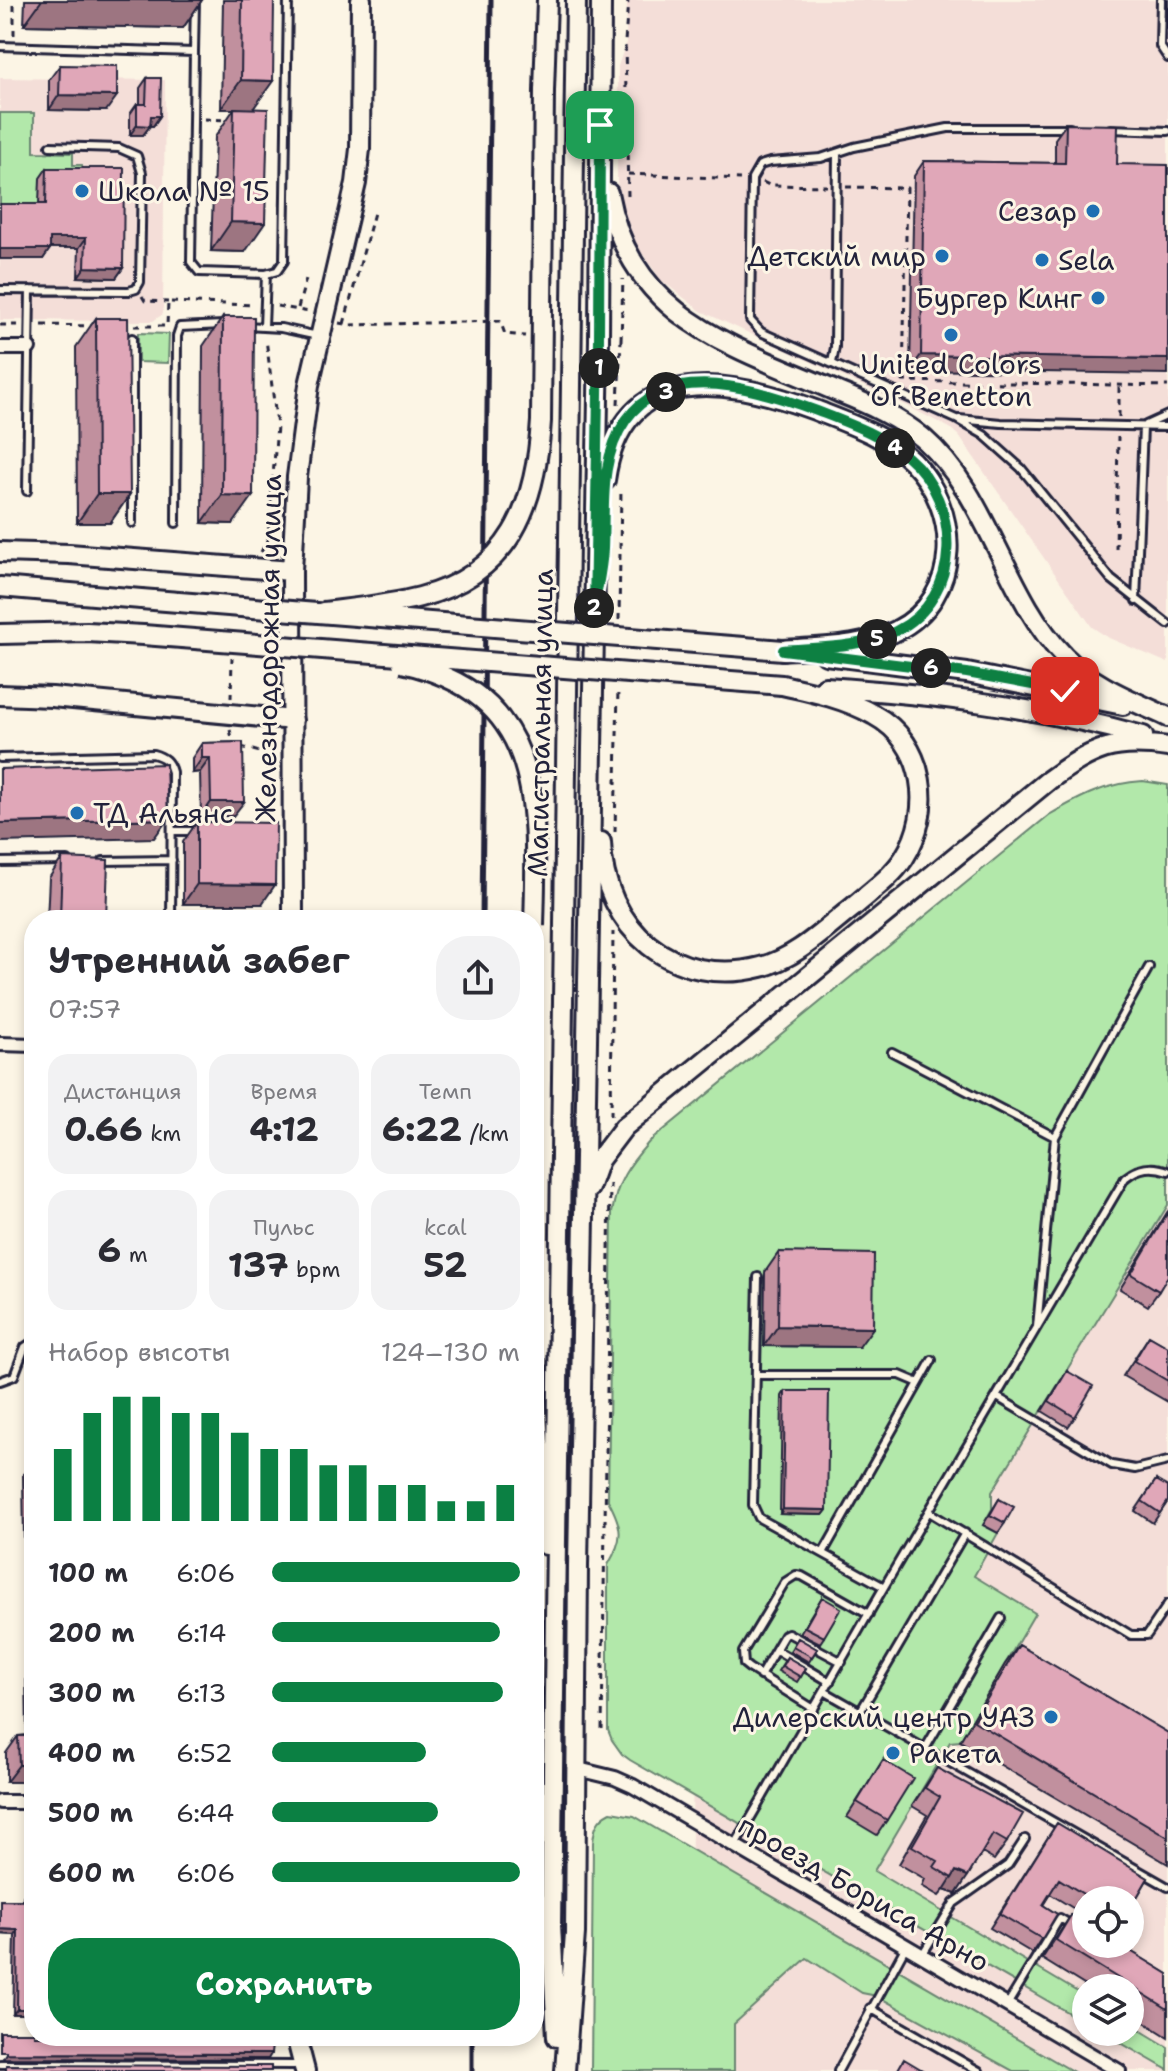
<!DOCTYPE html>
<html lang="ru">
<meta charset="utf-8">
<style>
body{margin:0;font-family:"Shantell Sans",sans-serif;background:#f2f2f3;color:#2b2b33;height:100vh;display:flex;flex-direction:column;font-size:30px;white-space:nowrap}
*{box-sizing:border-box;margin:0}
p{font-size:26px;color:#7c7c81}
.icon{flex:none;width:44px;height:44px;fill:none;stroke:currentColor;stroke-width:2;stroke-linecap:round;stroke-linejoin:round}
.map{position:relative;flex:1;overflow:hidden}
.sheet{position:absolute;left:24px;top:910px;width:520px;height:1136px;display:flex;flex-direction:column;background:#fff;border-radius:32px;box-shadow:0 4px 12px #0003}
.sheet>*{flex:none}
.buttons{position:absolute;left:1072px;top:1886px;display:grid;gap:16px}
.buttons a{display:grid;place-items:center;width:72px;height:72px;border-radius:50%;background:#fff;box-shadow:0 4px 12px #0003;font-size:40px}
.pin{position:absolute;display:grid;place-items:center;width:68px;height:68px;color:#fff;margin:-34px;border-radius:16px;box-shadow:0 4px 12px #0006}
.km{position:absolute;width:40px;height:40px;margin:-20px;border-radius:50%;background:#222;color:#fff;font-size:22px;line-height:40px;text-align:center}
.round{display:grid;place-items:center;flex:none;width:84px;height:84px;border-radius:32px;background:#f2f2f3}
.summary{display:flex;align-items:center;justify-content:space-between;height:136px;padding:0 24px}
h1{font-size:36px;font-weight:700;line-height:60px}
.stats{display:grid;grid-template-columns:repeat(3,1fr);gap:12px;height:136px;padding:8px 24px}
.stats div{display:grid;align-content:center;border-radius:20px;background:#f2f2f3;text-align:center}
.stats b{font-size:34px;font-weight:700}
.stats small{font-size:22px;font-weight:400}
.stats p{font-size:22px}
.chart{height:224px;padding:16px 24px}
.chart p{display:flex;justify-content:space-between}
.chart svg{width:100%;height:144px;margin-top:8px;stroke:#0b8043;stroke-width:6}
.button{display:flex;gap:16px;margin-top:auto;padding:16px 24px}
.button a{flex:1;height:92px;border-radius:32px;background:#0b8043;color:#fff;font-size:32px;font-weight:700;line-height:92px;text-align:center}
ul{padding:0 24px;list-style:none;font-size:26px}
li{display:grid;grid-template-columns:128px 96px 1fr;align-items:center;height:60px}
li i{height:20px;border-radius:10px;background:#0b8043}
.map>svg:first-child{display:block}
.built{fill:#f4ded8;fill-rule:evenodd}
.green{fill:#b2e8aa;stroke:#6a8572;stroke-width:2}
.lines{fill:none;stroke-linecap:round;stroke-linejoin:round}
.lane-casing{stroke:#22223b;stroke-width:12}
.street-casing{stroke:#22223b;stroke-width:18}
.secondary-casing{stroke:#22223b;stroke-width:24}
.path{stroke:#22223b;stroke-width:3;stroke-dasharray:6 6;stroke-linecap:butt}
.lane{stroke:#fcf5e5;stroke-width:6}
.street{stroke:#fcf5e5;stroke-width:12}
.secondary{stroke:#fcf5e5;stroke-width:18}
.rail{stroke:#22223b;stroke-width:5}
.secondary-bridge-casing{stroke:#22223b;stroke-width:24;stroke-linecap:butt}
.secondary-bridge{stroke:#fcf5e5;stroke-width:18}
.wall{fill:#c1909e;stroke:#22223b;stroke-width:2}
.shaded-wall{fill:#9d7581;stroke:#22223b;stroke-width:2}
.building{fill:#e0a7b8;stroke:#22223b;stroke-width:2}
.route-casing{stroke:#fff;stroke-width:16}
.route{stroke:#0b8043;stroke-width:10}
.poi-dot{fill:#1f6fb2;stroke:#fcf5e5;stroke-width:3}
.labels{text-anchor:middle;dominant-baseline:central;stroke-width:6;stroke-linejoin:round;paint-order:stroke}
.poi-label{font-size:28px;fill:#22223b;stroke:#fcf5e5;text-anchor:start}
.street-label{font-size:28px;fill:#22223b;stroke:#fcf5e5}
</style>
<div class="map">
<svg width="1168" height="2071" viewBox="0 0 1168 2071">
<rect width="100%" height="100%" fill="#fcf5e5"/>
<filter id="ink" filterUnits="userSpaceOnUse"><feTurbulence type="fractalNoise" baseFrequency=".0125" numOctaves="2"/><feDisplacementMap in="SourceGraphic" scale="16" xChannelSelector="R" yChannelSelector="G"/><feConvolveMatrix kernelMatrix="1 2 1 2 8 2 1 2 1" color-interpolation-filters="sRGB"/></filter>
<g filter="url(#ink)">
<path class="built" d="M627,0H1168V663L1109,638L1092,627L959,436L950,428L911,408L701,311L661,280L637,246L624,213L617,182L618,66L626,43Z
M0,78L165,80L163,314L153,321L0,320Z
M1168,880V2071H688L701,1275ZM1086,1900H1130V1944H1086ZM1086,1988H1130V2032H1086Z"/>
<path class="green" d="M0,113H34V152L73,153V165H82V178L39,214H0Z
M138,333L169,334L168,363L138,362Z
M1143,781L1168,785V1205L992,1492V1509L983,1525L998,1533L974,1576L1035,1613L960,1741L950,1742L874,1871L1086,1997V2023L630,1760L622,1754L612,1740L608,1730V1565C624,1538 623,1528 608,1500L612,1213C617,1181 628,1166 649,1142L1049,815C1080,797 1106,783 1143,781Z
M611,1812L634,1816L1072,2071H1013L877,1996L862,1993L807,1958L734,2024V2071H591L593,1843C594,1828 597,1819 611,1812Z
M1130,2024L1168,2047V2070L1102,2032H1130Z"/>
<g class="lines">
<g class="lane-casing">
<path id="lane" d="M1161,0L1160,46L1168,58
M0,46L194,52L195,0
M194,52L191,262L199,272L266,274L264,327
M1070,128H948L854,147L821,158L770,162L760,165L752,179L750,320L761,332L956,419L984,435L1021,468L1111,579L1168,624
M1110,129L1168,131
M266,274L277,271L284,261L288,0
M0,290L129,291L136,289L140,282L142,173L137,156L119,148L50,146
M246,326L281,328L318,336
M832,363L835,347L837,154
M959,419L1001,423L1168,427
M1146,425L1168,415
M27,491L30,290
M132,523V338
M176,523L177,336L180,327L223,325
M1136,601L1143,427
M0,758L153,754C164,757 169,761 172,772L171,920
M172,831H196
M103,861L172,860
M0,862L68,861
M892,1052L1055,1137
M1037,1327L1055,1137L1149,967
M756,1375H900L919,1383
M0,1381L14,1376L25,1347L34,1341
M997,1397L1112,1465L1135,1469L1168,1461
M929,1512L1131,1635H1147L1168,1604
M823,1553L932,1360
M884,1587L1125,1178C1139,1167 1152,1165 1168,1171
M776,1650L830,1682
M760,1676L784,1635L788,1633L842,1662
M824,1691L1168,1887
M814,1709L749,1668L744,1664L743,1652L785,1582L796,1575L802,1576L869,1614
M860,1712L965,1533
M925,1749L1001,1618
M735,1845L884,1587L759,1518L753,1505L758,1277
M922,1955L954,1903L1008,1865L1025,1839
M1007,2005L1060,1918L1086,1934
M870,2008L979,2071
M0,2064L294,2065
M838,2071L906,1946"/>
</g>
<g class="street-casing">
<path id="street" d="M0,348H29
M0,1044L34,1045
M578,1769L615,1778L633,1786L1119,2071
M0,1802H34"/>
</g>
<g class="secondary-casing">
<path id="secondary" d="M544,91L547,0
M608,193C631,320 734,346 838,392C868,404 898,417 923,438C989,495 1004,594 1064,656C1093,686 1131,700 1168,717
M605,480C622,359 729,378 815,410C848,423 886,436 912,461C960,509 964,597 896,631C862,648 821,647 783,650
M0,552L69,554L292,571
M0,587L141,599
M0,634L87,632L143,635
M826,655L967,673L1123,705
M825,687C933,694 1038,707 1143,736
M0,695L52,697L293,720
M601,842C603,929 674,989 761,967C796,958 824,930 852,908C870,892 891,878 904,858C934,811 926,743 874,715C846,699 814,692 782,685
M293,920L292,571L297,477L309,385L356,183L360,149L361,0
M589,1188L599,1160L624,1127L1049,780C1094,748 1113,739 1168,747
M534,1368L546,1545
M296,2036L305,2071
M557,2037L551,1925L576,0
M565,2071L575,1933L578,1566L599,340L601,0"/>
</g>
<path class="path" d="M14,35V0
M204,119L229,120
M628,174L740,179
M763,182L769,185L827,186
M846,187L907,188L903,381L1168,386
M628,196L625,42L628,0
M142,296L145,301L168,302
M277,306L309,312
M298,308L307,275
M339,323L350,325L500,321L505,334L525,336
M344,324L375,209
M0,325H18
M42,325L94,326
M134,326H167L168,302L254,305
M621,340L623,279
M618,404L621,340
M1119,417V385
M1116,549L1118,437
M261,552L268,539L277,426L266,339
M619,620L621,488
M231,698L232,658
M230,730L234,745
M241,747L260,752L268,760L269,818L276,826
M615,832L618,688
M611,1116L613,932
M602,1729L610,1184"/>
<use href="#lane" class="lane"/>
<use href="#street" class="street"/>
<use href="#secondary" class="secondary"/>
<path class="rail" d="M482,920L491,0
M472,2071V2036"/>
<g class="secondary-bridge-casing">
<path id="secondary-bridge" d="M141,599L783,650
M323,612C355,608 389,605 420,597C510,574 536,506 541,421L544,91
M143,635L782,685
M402,663C546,695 537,806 534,926"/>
</g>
<use href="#secondary-bridge" class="secondary-bridge"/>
</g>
<path class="wall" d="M25,0H202L183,28L24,25Z
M223,0H274L254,109L245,252L211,251L215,137L234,109H221Z
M1167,0H1168V29H1166Z
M60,65L106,111L49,110V80Z
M147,78L160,116L153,126H150L143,135H130V114L137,104H140V88Z
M1066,124L1117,164L910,370L914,176L924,161L1055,163V139Z
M47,168L123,268L116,278L78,277L79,248H50L43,259H0V204H39L40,178Z
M223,317L233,524L202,523L203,346Z
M96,318L130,494L110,523H77L76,347Z
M243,742L233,816L201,817L200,772L192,773V758L202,743Z
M197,822L262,904H183V842Z
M62,858L106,920H47L49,878Z
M1168,1211L1159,1291L1148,1306L1120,1289Z
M779,1252L859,1347L764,1346L765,1272Z
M1149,1336L1168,1347V1402L1123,1376Z
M1067,1371L1075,1417L1068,1427L1042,1411Z
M785,1391L827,1510L823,1515L780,1514L782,1396Z
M34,1460V1793H25V1782H6V1753L18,1736L27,1735L23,1475Z
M1156,1480L1168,1501L1153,1523L1135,1511Z
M999,1499L1005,1523L998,1533L983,1525Z
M822,1597L824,1637L820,1643L800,1633Z
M798,1638L817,1649L809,1662L790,1651Z
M1019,1645L1168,1733V1864L960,1741L1005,1664Z
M787,1657L806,1668L797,1682L778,1671Z
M883,1760L887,1820L877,1835L847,1817Z
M937,1768L1007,1842L994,1860L982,1853L956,1894L944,1890L939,1896L922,1886L925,1879L899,1864L927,1815L912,1806Z
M1057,1823L1148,1878L1133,1904L1137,1906L1130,1918V1900H1086V1916L1050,1894L1043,1905L1057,1914L1032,1953L990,1928Z
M27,1891L34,2014H13L15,1935L0,1934V1900H23V1896Z
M1071,1915L1168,1974V2037L1130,2013V1988H1089L1042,1959Z"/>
<path class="shaded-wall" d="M42,0H202L183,28L24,25Z
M241,80L273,81L253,109H221Z
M59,95L117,96L106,111L49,110Z
M151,116H160L153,126H150L143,135H130L137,125Z
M231,222L265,223L245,252L211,251Z
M50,238H86L79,248H43Z
M0,249H50L43,259H0Z
M85,267L123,268L116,278L78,277Z
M921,355L1168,359V374L910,370Z
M97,494H130L110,523H77Z
M222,495L253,496L233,524L202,523Z
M202,758H210L200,772L192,773Z
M211,802H244L233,816L201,817Z
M168,819L154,838L0,842V823Z
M197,884L275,885L262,904H183Z
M778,1326L873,1328L859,1347L764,1346Z
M783,1509L827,1510L823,1515L780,1514Z
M19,1765H34V1769L25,1782H6Z
M34,1780V1793H25Z
M956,1871L968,1876L956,1894L944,1890Z
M0,1929L18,1930L15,1935L0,1934Z
M17,2009H34V2014H13Z
M6,2053L271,2054L268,2059L3,2058Z"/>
<path class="building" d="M242,0H274L273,81L241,80Z
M60,65L117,66V96L59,95Z
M147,78H161L160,116H151L150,126L137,125V104H146Z
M234,108L268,109L265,223L231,222Z
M1066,124L1118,125L1117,164L1168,165V359L921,355L924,161L1065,163Z
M47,168H124L123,268L85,267L86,238H50V249H0V204H46Z
M223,317H254L253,496L222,495Z
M96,318H128L130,494H97Z
M243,742L244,802H211L210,758H202V743Z
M166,764L168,819L0,823V769Z
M197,822L276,823L275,885L197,884Z
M62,858L108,860L106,920H60Z
M1168,1212V1276L1159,1291L1131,1274Z
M779,1252L874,1254L873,1328L778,1326Z
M1149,1336L1168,1347V1381L1134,1361Z
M1067,1371L1093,1386L1075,1417L1049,1401Z
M785,1391H829L827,1510L783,1509Z
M1156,1480L1168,1487V1501L1160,1513L1142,1501Z
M999,1499L1014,1507L1005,1523L990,1515Z
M822,1597L841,1608L824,1637L805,1627Z
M798,1638L817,1649L812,1657L793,1646Z
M1019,1645L1168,1733V1837L974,1721Z
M787,1657L806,1668L801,1677L782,1666Z
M18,1736H34V1765H19Z
M883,1760L913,1778L887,1820L857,1802Z
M937,1768L1023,1814L1007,1842L993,1834L968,1876L956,1871L952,1878L934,1867L938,1861L912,1846L940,1797L925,1788Z
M1057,1823L1148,1878L1133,1904L1137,1906L1130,1918V1900H1093L1059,1879L1043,1905L1057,1914L1042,1939L1000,1914Z
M27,1891H34V2009H17L18,1930L0,1929V1900L27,1901Z
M1071,1915L1086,1924V1944H1119L1168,1974V2009L1056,1940Z
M0,2032H34V2036H273L271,2054L6,2053V2051H0Z
M904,2059L924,2071H897Z
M6,2065L271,2066V2071H6Z"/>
</g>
<g class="lines" filter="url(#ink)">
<g class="route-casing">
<path id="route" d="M600,125L599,340L594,609C597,589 602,569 603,549C605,505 599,459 626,420C669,359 761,390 817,411C848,423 882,435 908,457C962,503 963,598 896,631C862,648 821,647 783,650L967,673L1065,691"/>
</g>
<use href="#route" class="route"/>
</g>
<g class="poi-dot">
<circle cx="82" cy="191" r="8"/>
<circle cx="1093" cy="211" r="8"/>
<circle cx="942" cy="256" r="8"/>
<circle cx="1042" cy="260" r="8"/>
<circle cx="1098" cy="298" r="8"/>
<circle cx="951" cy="335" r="8"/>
<circle cx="77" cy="813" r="8"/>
<circle cx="1051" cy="1717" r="8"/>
<circle cx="893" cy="1753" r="8"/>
</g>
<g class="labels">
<g class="poi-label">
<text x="98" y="191">Школа № 15</text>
<text x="1077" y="211" text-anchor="end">Сезар</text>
<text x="926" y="256" text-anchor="end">Детский мир</text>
<text x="1058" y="260">Sela</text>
<text x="1082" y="298" text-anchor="end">Бургер Кинг</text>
<text x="951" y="364" text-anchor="middle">United Colors<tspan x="951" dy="32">Of Benetton</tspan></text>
<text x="93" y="813">ТД Альянс</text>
<text x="1035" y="1717" text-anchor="end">Дилерский центр УАЗ</text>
<text x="909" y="1753">Ракета</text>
</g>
<g class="street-label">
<text transform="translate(268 648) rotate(-89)">Железнодорожная улица</text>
<text transform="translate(540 723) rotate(-89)">Магистральная улица</text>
<text transform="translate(864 1893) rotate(30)">проезд Бориса Арно</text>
</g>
</g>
</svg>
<div class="buttons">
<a><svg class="icon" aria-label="locate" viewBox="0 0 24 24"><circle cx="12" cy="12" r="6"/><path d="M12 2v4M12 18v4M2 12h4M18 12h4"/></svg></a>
<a><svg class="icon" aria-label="layers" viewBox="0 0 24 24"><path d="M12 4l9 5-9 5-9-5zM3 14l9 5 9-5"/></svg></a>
</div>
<div class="pin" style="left:600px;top:125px;background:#1e9e55"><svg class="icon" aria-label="arrive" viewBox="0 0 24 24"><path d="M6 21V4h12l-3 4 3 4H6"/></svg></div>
<div class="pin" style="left:1065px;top:691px;background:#d93025"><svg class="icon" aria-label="check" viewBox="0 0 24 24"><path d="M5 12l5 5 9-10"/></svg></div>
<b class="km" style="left:599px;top:368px">1</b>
<b class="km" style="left:594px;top:608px">2</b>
<b class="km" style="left:666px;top:392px">3</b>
<b class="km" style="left:895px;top:448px">4</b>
<b class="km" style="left:877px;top:639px">5</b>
<b class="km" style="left:931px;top:668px">6</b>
<section class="sheet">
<div class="summary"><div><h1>Утренний забег</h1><p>07:57</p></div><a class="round"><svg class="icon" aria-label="share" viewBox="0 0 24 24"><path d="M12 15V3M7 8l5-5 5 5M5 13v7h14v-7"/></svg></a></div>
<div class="stats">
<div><p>Дистанция</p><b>0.66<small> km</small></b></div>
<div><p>Время</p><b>4:12</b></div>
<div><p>Темп</p><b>6:22<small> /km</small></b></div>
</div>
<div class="stats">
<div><b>6<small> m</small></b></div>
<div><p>Пульс</p><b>137<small> bpm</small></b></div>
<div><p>kcal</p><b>52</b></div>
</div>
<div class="chart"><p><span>Набор высоты</span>124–130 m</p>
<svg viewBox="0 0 160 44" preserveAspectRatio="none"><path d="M5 44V22M15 44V11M25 44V6M35 44V6M45 44V11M55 44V11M65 44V17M75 44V22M85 44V22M95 44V27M105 44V27M115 44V33M125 44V33M135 44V38M145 44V38M155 44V33"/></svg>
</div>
<ul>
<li><b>100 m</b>6:06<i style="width:100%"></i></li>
<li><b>200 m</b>6:14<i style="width:92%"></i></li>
<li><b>300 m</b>6:13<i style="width:93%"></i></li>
<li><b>400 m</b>6:52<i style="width:62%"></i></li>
<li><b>500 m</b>6:44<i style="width:67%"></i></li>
<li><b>600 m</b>6:06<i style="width:100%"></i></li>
</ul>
<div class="button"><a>Сохранить</a></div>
</section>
</div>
